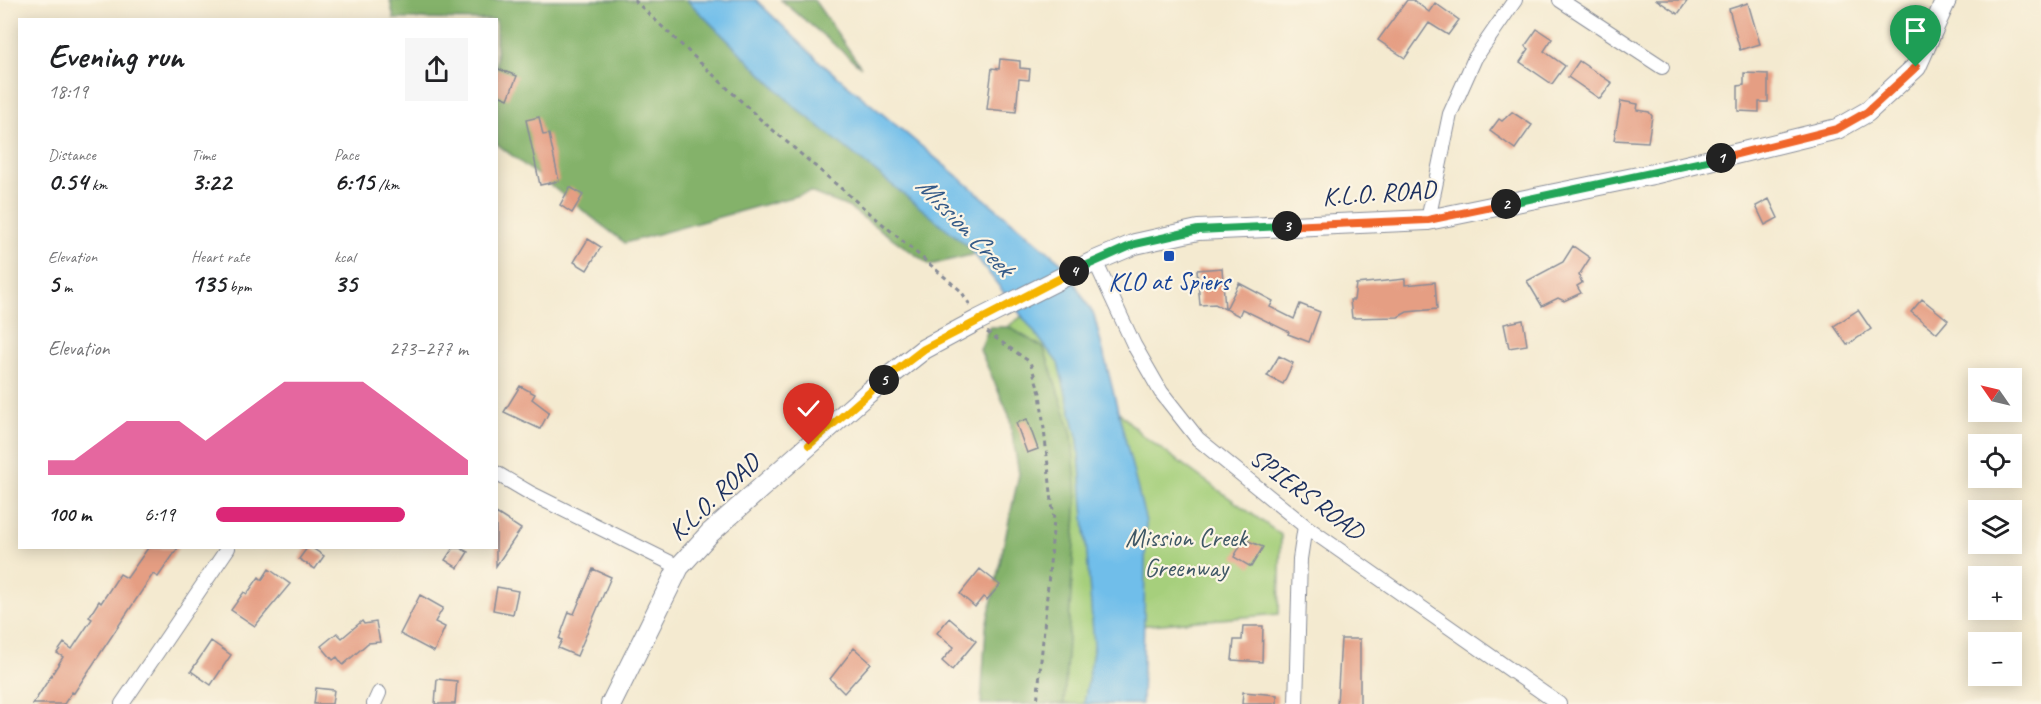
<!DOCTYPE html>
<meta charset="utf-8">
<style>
body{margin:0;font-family:Caveat,sans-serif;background:#f6f6f6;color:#202124;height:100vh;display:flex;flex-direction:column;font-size:22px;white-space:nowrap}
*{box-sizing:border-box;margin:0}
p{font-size:20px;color:#757577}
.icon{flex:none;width:33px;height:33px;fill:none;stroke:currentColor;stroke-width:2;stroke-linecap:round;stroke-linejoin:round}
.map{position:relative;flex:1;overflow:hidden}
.panel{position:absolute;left:18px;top:18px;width:480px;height:531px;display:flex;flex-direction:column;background:#fff;border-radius:0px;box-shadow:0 3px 15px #0003}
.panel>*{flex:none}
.needle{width:39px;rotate:304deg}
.controls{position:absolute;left:1968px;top:368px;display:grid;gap:12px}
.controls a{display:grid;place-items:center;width:54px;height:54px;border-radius:0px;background:#fff;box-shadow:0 3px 15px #0003;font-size:30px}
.pin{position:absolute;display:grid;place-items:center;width:51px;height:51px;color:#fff;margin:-62px -26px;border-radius:50% 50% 50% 0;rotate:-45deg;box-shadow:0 0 6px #0007}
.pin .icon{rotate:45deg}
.km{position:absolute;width:30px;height:30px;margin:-15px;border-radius:50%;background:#222;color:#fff;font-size:16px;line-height:30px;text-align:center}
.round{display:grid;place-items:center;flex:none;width:63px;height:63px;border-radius:0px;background:#f6f6f6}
.headline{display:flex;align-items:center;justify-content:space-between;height:102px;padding:0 30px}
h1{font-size:33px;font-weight:700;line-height:45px}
.metrics{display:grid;grid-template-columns:repeat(3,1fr);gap:9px;height:102px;padding:6px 30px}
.metrics div{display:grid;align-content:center}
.metrics b{font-size:26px;font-weight:700}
.metrics small{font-size:16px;font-weight:400}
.metrics p{font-size:16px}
.chart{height:168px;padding:12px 30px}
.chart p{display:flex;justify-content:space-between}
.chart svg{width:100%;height:108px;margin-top:6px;fill:#db2777;opacity:.7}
ul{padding:0 30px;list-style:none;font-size:20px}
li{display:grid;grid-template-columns:96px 72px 1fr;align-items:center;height:45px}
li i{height:15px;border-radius:8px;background:#db2777}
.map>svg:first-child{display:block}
.green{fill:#a6cf7b;stroke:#607f6c;stroke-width:1.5}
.forest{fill:#84b26b;stroke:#507064;stroke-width:1.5}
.water{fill:#6fbeea;stroke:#4576a4;stroke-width:1.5}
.building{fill:#e59e83}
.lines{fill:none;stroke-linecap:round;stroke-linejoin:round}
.minor-casing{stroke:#888c97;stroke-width:16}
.secondary-casing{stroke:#888c97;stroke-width:22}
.path{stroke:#888c97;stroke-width:3;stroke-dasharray:4.5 4.5;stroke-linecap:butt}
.minor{stroke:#fff;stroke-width:14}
.secondary{stroke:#fff;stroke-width:20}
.split-1-casing{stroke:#fff;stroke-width:12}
.split-2-casing{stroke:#fff;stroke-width:12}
.split-3-casing{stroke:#fff;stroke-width:12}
.split-4-casing{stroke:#fff;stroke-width:12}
.split-5-casing{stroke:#fff;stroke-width:12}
.split-6-casing{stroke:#fff;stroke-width:12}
.split-1{stroke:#f0652b;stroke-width:8}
.split-2{stroke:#22a559;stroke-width:8}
.split-3{stroke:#f0652b;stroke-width:8}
.split-4{stroke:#22a559;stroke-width:8}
.split-5{stroke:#f5b400;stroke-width:8}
.split-6{stroke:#f5b400;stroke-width:8}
.transit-dot{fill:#1a4fb4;stroke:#fcf5e5;stroke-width:2}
.labels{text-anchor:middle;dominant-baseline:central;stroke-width:4.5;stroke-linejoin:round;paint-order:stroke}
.street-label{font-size:26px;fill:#1b2f5e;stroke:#fcf5e5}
.transit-label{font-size:26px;fill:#164399;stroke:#fcf5e5}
.park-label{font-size:26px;fill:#3e5765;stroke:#fcf5e5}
.water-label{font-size:27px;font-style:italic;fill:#345a88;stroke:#fcf5e5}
</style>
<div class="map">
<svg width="2041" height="704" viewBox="0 0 2041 704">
<rect width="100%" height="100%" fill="#fcf5e5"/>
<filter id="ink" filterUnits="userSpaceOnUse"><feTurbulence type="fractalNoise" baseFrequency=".0167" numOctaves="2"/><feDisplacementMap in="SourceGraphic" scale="12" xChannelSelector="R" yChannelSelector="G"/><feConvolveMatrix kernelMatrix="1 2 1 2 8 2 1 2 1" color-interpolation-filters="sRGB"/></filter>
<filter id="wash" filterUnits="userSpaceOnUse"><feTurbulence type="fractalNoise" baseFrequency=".008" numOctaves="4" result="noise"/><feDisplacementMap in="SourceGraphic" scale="24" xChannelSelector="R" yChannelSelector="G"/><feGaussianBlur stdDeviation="1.35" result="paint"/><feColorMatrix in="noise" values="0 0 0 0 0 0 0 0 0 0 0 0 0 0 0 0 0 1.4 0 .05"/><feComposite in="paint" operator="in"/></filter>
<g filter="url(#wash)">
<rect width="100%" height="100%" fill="#f4ead0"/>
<path class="green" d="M1050,296L1117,410L1142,435L1281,535L1279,614L1114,628L1099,704H1032L1034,468L989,340Z"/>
<path class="forest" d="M390,0H710L1004,247L930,265L848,207L810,192L625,243L497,144L496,20L394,19Z
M781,0H814L861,67Z
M989,327H1009L1044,348L1072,435L1077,497L1064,704H981L986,627L1019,474L1009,415L980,350Z"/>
<path class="water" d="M687,0H756L820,62L1063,264L1094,315L1146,522L1142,704H1084L1094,645L1078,440L1058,363L968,246L795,107Z"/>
<g id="blocks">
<path class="building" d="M1407,0H1413L1429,12L1435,3L1459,20L1448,35L1429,23L1405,58L1378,40Z
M1657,0H1688L1678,14Z
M1748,3L1760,44L1740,50L1729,9Z
M1537,29L1552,39L1544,51L1565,66L1552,84L1520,62L1529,49L1525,46Z
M1000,59L1020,61V68L1030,69L1029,80L1019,79L1016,112L987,109L992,68L999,69Z
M1579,61L1612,83L1600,99L1568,77Z
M496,68L517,76L508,99L496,94Z
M1744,73L1768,74V102H1759V112L1738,111V86L1744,85Z
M1621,101L1638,104L1637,110L1649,112L1652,116L1648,142L1614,140Z
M1512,112L1532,125L1515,149L1490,131L1499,119L1502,121Z
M539,117L543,135L549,134L559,181L540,185L526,120Z
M570,187L583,195L572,213L560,205Z
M1769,199L1778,218L1765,225L1756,206Z
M588,239L601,247L587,270L574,262Z
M1573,246L1590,258L1579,275L1582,283L1577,286L1581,293L1564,301L1558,298L1542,306L1527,281L1563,262Z
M1222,268L1225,309L1215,304L1200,305L1197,270Z
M1405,279V285L1435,282L1437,309L1407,312L1398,317L1352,318L1350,300H1354L1356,284Z
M1239,283L1273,301L1270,307L1294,319L1300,304L1320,312L1309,342L1288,334L1289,332L1242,309L1239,316L1226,309Z
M1922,299L1948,320L1937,333L1911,312Z
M1858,310L1871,329L1847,345L1834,326Z
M1523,320L1527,345L1509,348L1504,324Z
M1279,356L1293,363L1283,384L1267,376Z
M520,386L535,394L532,399L549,412L540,429L504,412Z
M1027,419L1038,449L1027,453L1016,423Z
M496,513L521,529L496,566Z
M1244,539L1263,547L1251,567L1234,557Z
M148,548H178L158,577L153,574L74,693L72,692L64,704H33L63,657L57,653L64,643L72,649L92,619L89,617L99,601L101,603L120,574L127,578Z
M307,548H312L324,556L315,569L299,559Z
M453,548H460L468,552L458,568L445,560Z
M269,569L290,584L255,626L231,610L244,592L247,594L259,577L262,580Z
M593,569L611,577L577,656L558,648L562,640L559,639L569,612L574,614Z
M980,569L1000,585L987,600L983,597L975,607L960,594Z
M497,587L518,591L513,614L493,610Z
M420,595L443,608L435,622L445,627L434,652L400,634Z
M949,618L976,641L952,670L942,661L954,647L937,633Z
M362,621L364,624L376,622L380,642L368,643L343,665L337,657L333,660L321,646L337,633L342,638Z
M1243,626H1263L1262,662L1232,660L1234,640H1242Z
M1341,639H1360V704H1337Z
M211,641L231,655L211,685L191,671Z
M854,648L871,663L844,693L830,679Z
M437,679L457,681L455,704H435Z
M316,688L334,690L332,704H314Z
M1243,692L1277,695V704H1242Z"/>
</g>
</g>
<g filter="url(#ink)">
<use href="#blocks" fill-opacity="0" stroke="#888c97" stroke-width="1.5"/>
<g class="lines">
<g class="minor-casing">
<path id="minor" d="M1560,0L1662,67
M1428,220L1450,114L1475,58L1515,0
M1095,261L1134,345L1161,392L1198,439L1305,526L1559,704
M496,473L530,493L679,567
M122,704L228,548
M374,704L379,693
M1296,704L1300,559L1305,526"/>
</g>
<g class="secondary-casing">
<path id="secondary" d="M611,704L679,567L710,533L868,393L924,349L978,320L1095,261L1135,244L1198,230L1428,220L1653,174L1837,129L1867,112L1916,67L1946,0"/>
</g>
<path class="path" d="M634,0L760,119L961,291L970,305
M987,332L1030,362L1040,393L1054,520L1037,704"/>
<use href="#minor" class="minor"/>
<use href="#secondary" class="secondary"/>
</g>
</g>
<g class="lines" filter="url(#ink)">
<g class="split-1-casing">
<path id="split-1" d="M1721,158L1837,129L1867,112L1916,67"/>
</g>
<g class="split-2-casing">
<path id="split-2" d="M1506,204L1721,158"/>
</g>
<g class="split-3-casing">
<path id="split-3" d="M1287,226L1428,220L1506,204"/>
</g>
<g class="split-4-casing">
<path id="split-4" d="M1074,271L1135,244L1198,230L1287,226"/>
</g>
<g class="split-5-casing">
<path id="split-5" d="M884,380L924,349L1074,271"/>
</g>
<g class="split-6-casing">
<path id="split-6" d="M809,445L884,380"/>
</g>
<use href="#split-1" class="split-1"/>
<use href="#split-2" class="split-2"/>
<use href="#split-3" class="split-3"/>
<use href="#split-4" class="split-4"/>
<use href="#split-5" class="split-5"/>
<use href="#split-6" class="split-6"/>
</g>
<rect class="transit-dot" x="1163" y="250" width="12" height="12" rx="3"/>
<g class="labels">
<g class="street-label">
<text transform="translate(1379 193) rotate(-4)">K.L.O. ROAD</text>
<text transform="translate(1307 494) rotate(37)">SPIERS ROAD</text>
<text transform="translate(714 497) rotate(-43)">K.L.O. ROAD</text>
</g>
<g class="transit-label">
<text x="1169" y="281">KLO at Spiers</text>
</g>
<g class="park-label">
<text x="1186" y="537">Mission Creek<tspan x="1186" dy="30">Greenway</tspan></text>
</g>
<g class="water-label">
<text transform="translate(965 226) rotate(46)">Mission Creek</text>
</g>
</g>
</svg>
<div class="controls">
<a><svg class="needle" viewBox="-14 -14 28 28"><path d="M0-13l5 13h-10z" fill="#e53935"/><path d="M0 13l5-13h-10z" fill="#757577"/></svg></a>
<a><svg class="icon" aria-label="locate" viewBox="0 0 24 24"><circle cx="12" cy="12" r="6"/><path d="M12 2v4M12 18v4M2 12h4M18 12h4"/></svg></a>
<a><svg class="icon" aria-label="layers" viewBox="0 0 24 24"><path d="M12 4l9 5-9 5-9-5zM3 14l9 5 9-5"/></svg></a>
<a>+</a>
<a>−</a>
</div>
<div class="pin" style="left:1916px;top:67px;background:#1e9e55"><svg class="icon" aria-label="arrive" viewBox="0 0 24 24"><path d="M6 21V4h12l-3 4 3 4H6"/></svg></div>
<div class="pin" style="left:809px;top:445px;background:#d93025"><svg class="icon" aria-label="check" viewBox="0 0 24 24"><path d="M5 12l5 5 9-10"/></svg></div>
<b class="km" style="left:1721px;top:158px">1</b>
<b class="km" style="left:1506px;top:204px">2</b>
<b class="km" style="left:1287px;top:226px">3</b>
<b class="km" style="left:1074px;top:271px">4</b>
<b class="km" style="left:884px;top:380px">5</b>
<section class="panel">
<div class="headline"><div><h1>Evening run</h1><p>18:19</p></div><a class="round"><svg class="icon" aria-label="share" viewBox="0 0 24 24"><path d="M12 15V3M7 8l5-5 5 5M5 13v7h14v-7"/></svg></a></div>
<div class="metrics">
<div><p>Distance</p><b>0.54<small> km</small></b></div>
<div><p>Time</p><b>3:22</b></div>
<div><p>Pace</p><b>6:15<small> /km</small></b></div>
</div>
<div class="metrics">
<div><p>Elevation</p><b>5<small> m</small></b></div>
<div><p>Heart rate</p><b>135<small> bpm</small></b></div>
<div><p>kcal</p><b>35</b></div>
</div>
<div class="chart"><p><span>Elevation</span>273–277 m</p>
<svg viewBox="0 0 160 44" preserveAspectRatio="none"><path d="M0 44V38L10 38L20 30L30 22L40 22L50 22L60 30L70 22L80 14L90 6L100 6L110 6L120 6L130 14L140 22L150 30L160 38V44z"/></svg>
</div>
<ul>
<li><b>100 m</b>6:19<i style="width:75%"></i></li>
</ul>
</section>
</div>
